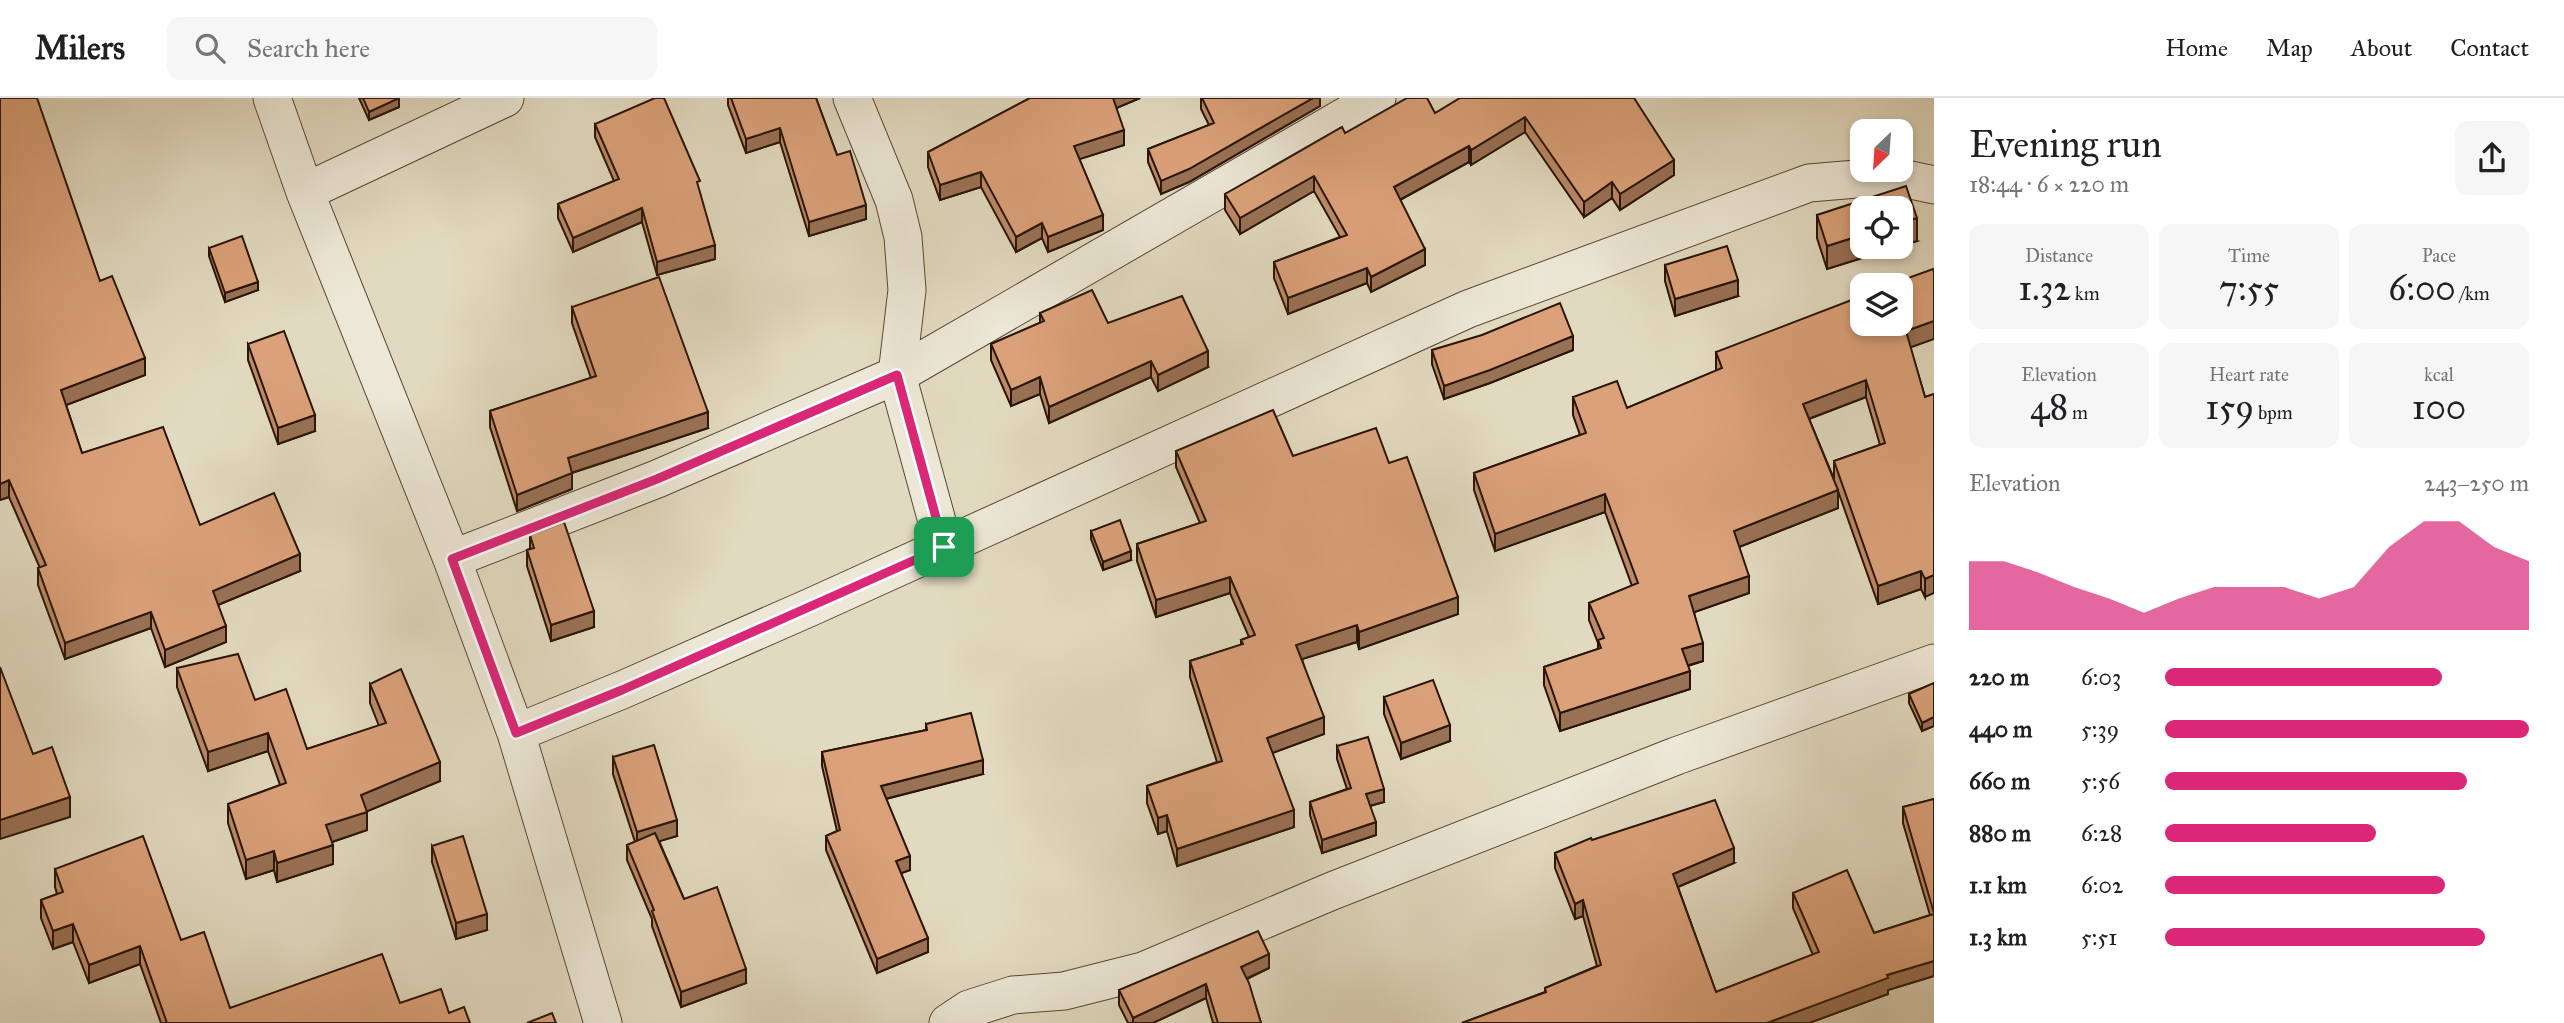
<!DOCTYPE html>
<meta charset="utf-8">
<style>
body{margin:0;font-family:"IM FELL Great Primer",serif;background:#f6f6f6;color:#202124;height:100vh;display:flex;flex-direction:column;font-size:26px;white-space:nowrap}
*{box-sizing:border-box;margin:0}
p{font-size:23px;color:#757577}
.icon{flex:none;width:38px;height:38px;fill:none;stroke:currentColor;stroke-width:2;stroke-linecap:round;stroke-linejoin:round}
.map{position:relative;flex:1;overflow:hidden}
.drawer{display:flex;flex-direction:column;background:#fff;width:630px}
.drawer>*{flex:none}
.needle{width:46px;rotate:205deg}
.tools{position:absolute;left:1850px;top:21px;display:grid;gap:14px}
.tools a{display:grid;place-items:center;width:63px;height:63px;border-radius:14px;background:#fff;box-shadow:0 4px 10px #0003;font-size:35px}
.pin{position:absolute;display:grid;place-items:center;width:60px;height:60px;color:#fff;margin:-30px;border-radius:14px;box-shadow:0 4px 10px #0006}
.round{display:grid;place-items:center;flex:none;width:74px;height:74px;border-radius:14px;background:#f6f6f6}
.head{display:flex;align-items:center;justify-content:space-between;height:119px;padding:0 35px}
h1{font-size:38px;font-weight:600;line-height:52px}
.metrics{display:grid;grid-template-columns:repeat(3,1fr);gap:10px;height:119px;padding:7px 35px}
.metrics div{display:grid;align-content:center;border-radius:14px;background:#f6f6f6;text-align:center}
.metrics b{font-size:35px;font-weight:600}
.metrics small{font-size:19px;font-weight:400}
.metrics p{font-size:19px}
.chart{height:196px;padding:14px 35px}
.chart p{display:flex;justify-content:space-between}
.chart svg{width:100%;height:126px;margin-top:7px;fill:#db2777;opacity:.7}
ul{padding:0 35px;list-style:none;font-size:23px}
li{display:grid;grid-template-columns:112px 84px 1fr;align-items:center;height:52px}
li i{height:18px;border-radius:9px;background:#db2777}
header{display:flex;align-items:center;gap:42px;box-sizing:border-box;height:98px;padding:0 35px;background:#fff;border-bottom:2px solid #e0e0e0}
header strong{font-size:33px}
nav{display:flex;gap:38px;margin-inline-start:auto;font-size:24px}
.search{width:490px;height:63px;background:#f6f6f6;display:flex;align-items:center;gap:18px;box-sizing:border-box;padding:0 24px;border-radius:14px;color:#757577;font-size:26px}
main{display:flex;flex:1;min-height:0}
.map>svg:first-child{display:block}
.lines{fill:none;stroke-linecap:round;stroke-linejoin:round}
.street-casing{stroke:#584633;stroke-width:39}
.street{stroke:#ece7d6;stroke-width:37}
.wall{fill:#bc8a69;stroke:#2a1504;stroke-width:2;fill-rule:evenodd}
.shaded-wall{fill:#997155;stroke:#2a1504;stroke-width:2}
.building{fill:#dba17a;stroke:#2a1504;stroke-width:2}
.route-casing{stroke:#fff;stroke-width:14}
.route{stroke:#db2777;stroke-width:9}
</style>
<header>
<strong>Milers</strong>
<div class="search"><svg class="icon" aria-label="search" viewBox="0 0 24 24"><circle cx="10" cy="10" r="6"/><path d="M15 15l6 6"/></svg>Search here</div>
<nav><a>Home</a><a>Map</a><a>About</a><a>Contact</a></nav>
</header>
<main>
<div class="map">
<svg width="1934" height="925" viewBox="0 0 1934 925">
<rect width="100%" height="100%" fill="#e2dac0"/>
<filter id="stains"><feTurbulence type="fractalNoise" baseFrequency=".00286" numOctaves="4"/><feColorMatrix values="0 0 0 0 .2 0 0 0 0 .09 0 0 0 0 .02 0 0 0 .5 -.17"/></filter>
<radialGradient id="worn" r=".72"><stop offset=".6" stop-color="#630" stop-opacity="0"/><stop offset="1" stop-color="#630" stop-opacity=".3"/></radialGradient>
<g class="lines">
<g class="street-casing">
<path id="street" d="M272,0L305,94L452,461L516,635L603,925
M852,0L894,102L903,139L907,192L897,277L944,449
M305,94L505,0
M452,461L657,381L897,277L1377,0
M516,635L622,592L811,509L1468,211L1809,85L1892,78L1934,87
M948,925L969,911L1013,897L1064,893L1143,873L1332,793L1676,658L1934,565"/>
</g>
<use href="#street" class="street"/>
</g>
<path class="wall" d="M0,0L100,183L145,277L66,307L82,355L200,427L300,473L218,507L226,544L165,569L151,530L65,561L38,487V470H40L9,399L0,402Z
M359,0H399V9L369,22Z
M728,0H816L837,57L866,121L809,138L780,44L746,55L728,7Z
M1030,0H1140L1116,10L1124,47L1079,61L1103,132L1048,154L1042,140L1016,154L981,89L940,102L928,69V54Z
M1201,0H1320V8L1189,84L1161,96L1148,64V51L1209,27L1201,11Z
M1634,0L1674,77L1620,112L1612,100L1584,119L1525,34L1471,67L1469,64L1400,102L1425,167L1371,194L1367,185L1288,216L1274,180V164L1340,139L1314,93L1240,136L1225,112V96L1345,35L1435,15Z
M595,26L700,95L715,161L657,177L642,124L573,154L558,120V106L614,83L595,39Z
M1817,117L1917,143L1827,171L1817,140Z
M209,150L258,192L225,204L209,158Z
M1665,167L1738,198L1675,218L1665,183Z
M572,209L708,330L572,375V391L517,413L490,329V313L591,280L572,225Z
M1040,215L1108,225L1208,269L1158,293L1151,279L1049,325L1040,296L1011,308L991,262V246L1040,225Z
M248,246L315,333L278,346L248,262Z
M1910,249L1925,299L1934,296L1925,499L1921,491L1878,506L1838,393V410L1739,449L1749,495L1694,514L1703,563L1688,568L1690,591L1560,633L1544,587V569L1598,551V545L1589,522V505L1632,488L1605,414L1495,453L1474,392V375L1580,337L1573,317V299L1627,310L1716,273V254ZM1866,299L1880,347L1834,363V381L1809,321Z
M1432,252H1573L1490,285L1444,301L1432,266Z
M1176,353L1293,358L1389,365L1458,516L1359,551L1357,544L1302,561L1324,636L1272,655L1294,729L1177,768L1167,733L1158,736L1147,705V688L1217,664L1190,579V563L1241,547V542L1249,539L1230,495L1156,519L1137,463V446L1200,425L1176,369Z
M1091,433L1131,462L1103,472L1091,441Z
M530,437L594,529L551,543L527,468V452L530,451Z
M177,570L255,602L307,651L379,628L370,605V586L440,683L367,713V732L332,744L333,766L277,784L274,772L246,781L228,725V706L280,687L268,653L208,673L177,589Z
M1934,585V628L1922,633L1909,605V596Z
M1384,599L1450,643L1401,661L1384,616Z
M926,626L983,676L886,701L910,772L901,775L928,854L877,875L826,752V738L837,733L822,668V654L926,632Z
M1337,648L1384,704L1370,708L1376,737L1322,755L1310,717V704L1347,691L1337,661Z
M613,659L677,738L659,743L684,801L746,885L681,909L652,828V821L627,762V747L635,744L613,676Z
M1934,701V878L1888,892V896L1809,925H1462L1545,894V890L1597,868L1583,818L1575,821L1555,770V755L1592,742L1734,765L1678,789L1716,894L1813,857L1793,810V795L1874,835L1930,817L1903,725V709Z
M432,748L487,832L456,841L432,764Z
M55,771L181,842L230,910L400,905L449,915L470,925H161L140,866L89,885L73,844L53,851L41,820V802L57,796L55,789Z
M1269,870L1247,881L1261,925H1213L1206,900L1153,925H1128L1119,907V892Z"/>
<path class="shaded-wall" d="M399,0V9L369,22V14Z
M1112,0H1140L1112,12Z
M1313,0H1320V8L1189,84L1161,96V83Z
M1525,19V34L1471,67V52Z
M780,30V44L746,55V41Z
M1124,32V47L1074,63V48Z
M1469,48V64L1394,105V89Z
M1674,62V77L1620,112V96Z
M981,74V89L940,102V87Z
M1314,78V93L1240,136V120Z
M1612,84V100L1584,119V104Z
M866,107V121L809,138V124Z
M642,110V124L573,154V140Z
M1103,117V132L1048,154V139Z
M1917,120V143L1900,148V125Z
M1042,125V140L1016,154V139Z
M1862,137V149H1897L1827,171V148Z
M715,147V161L657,177V164Z
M1425,151V167L1371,194V179Z
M1367,170V185L1288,216V200Z
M1738,182V198L1675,218V201Z
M258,184V192L225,204V195Z
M1934,223V241L1906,251V233Z
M1573,238V252L1490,285L1444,301V288Z
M1208,253V269L1158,293V277Z
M145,260V277L61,309V292Z
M1151,263V279L1049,325V309Z
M1040,279V296L1011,308V292Z
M1866,282V299L1803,323V306Z
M708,314V330L568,376V360Z
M315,317V333L278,346V330Z
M572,375V391L517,413V397Z
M9,382V399L0,402V386Z
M1838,392V410L1734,451V433Z
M1605,396V414L1495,453V436Z
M1131,453V462L1103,472V464Z
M300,456V473L213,509V493Z
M1921,473V491L1878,506V488Z
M1934,477V495L1925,499V481Z
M1749,478V495L1689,516V498Z
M1230,479V495L1156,519V502Z
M1458,499V516L1359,551V534Z
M594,513V529L551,543V527Z
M151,514V530L65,561V545Z
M1357,527V544L1296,563V547Z
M226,528V544L165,569V552Z
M1703,545V563L1682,569V551Z
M1690,573V591L1560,633V615Z
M1324,619V636L1267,657V640Z
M1934,619V628L1922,633V625Z
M1450,627V643L1401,661V645Z
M268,635V653L208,673V654Z
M983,662V676L881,702V688Z
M440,664V683L363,715L367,714V732L326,746V727L361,697Z
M1384,691V704L1366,709V696Z
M70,699V719L0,741V722Z
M1294,712V729L1177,768V751Z
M1167,717V733L1158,736V720Z
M677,722V738L637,750V734Z
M1376,724V737L1322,755V742Z
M333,747V766L277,784V765Z
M1734,750V765L1673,791V776Z
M274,753V772L246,781V762Z
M910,758V772L896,777V763Z
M1583,802V818L1575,821V806Z
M487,816V832L456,841V825Z
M73,826V844L53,851V833Z
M928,840V854L877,875V861Z
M140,848V866L89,885V867Z
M1269,856V870L1241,883V869Z
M1934,863V878L1888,892V896L1809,925H1767L1887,877Z
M746,871V885L681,909V894Z
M1206,886V900L1153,925H1133V920Z"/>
<path class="building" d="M0,0H37L100,183L112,178L145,260L61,292L82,355L163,329L200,427L274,395L300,456L213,493L226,528L165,552L151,514L65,545L38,470L46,467L9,382L0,386Z
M363,0H399L369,14Z
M655,0H664L700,83L697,84L715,147L657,164L642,110L573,140L558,106L619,81L595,26Z
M731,0H816L837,57L850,53L866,107L809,124L780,30L746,41Z
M1030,0H1113L1124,32L1074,48L1103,117L1048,139L1042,125L1016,139L981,74L940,87L928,54Z
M1202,0H1313L1189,71L1161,83L1148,51L1214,25Z
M1407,0H1427L1435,15L1460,0H1634L1674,62L1620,96L1612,84L1584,104L1525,19L1471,52L1469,48L1394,89L1425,151L1371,179L1367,170L1288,200L1274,164L1347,137L1314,78L1240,120L1225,96L1342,29L1345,35Z
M1906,88L1917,120L1900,125V110H1862V137L1827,148L1817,117Z
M242,138L258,184L225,195L209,150Z
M1727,148L1738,182L1675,201L1665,167Z
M1933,171L1934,174V223L1906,233L1925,299L1934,296V477L1925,481L1921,473L1878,488L1834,363L1885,345L1866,282L1803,306L1838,392L1734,433L1749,478L1689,498L1703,545L1682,551L1690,573L1560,615L1544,569L1601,550L1598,542L1604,540L1589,505L1638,485L1605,396L1495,436L1474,375L1586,335L1573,299L1617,283L1627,310L1722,270L1716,254L1862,198V226H1900V187H1889Z
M659,179L708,314L568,360L572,375L517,397L490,313L596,278L572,209Z
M1092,192L1108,225L1182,198L1208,253L1158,277L1151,263L1049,309L1040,279L1011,292L991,246L1044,223L1040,215Z
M1560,205L1573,238L1490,272L1444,288L1432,252L1482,237Z
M284,233L315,317L278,330L248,246Z
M1273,312L1293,358L1376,330L1389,365L1407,359L1458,499L1359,534L1357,527L1296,547L1324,619L1267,640L1294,712L1177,751L1167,717L1158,720L1147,688L1222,663L1190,563L1243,546L1241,542L1255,537L1230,479L1156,502L1137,446L1206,423L1176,353Z
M1120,422L1131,453L1103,464L1091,433Z
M564,424L594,513L551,527L527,452L534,450L530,437Z
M238,556L255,602L286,591L307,651L386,625L370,586L401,571L440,664L361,697L367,714L326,727L333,747L277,765L274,753L246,762L228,706L286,685L268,635L208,654L177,570Z
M0,569L33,656L52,649L70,699L0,722Z
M1433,582L1450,627L1401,645L1384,599Z
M1934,585V619L1922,625L1909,596Z
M971,615L983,662L881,688L910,758L896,763L928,840L877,861L826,738L840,732L822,654L927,632L926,626Z
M1368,639L1384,691L1366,696L1376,724L1322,742L1310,704L1351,690L1337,648Z
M654,647L677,722L637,734L613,659Z
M1934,701V815L1903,709Z
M1715,702L1734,750L1673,776L1716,894L1819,854L1793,795L1847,772L1874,835L1934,816V863L1887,877L1888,880L1767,925H1462L1546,894L1545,890L1601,867L1583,802L1575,806L1555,755L1591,740L1592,742Z
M655,735L684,801L717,789L746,871L681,894L652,813L654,812L627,747Z
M143,738L181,842L204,834L230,910L382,856L400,905L441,891L449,915L464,909L470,925H167L140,848L89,867L73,826L53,833L41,802L63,794L55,771Z
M463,738L487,816L456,825L432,748Z
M1258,833L1269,856L1241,869L1249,885L1261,925H1218L1206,886L1133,920L1119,892Z
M552,915L556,925H527Z"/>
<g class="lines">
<g class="route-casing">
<path id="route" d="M897,277L944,449L622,592L516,635L452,461L657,381Z"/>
</g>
<use href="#route" class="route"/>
</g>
<rect width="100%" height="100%" filter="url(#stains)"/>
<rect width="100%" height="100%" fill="url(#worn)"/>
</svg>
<div class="tools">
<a><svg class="needle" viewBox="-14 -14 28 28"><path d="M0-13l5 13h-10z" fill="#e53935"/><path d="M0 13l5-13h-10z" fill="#757577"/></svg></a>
<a><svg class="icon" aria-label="locate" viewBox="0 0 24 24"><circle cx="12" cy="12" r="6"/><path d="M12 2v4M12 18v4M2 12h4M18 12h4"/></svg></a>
<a><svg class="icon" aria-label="layers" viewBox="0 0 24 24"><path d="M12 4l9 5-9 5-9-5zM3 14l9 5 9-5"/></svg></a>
</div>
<div class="pin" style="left:944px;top:449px;background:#1e9e55"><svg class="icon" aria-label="arrive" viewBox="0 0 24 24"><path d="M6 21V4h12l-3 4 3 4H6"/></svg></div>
</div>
<section class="drawer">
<div class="head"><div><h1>Evening run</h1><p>18:44 · 6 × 220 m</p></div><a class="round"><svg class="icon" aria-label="share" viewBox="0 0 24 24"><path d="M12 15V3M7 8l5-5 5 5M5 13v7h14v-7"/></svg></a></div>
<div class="metrics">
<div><p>Distance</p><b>1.32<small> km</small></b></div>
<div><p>Time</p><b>7:55</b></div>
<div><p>Pace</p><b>6:00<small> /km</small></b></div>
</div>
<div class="metrics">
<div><p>Elevation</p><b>48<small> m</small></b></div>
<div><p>Heart rate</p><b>159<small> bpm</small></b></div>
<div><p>kcal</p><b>100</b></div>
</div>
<div class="chart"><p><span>Elevation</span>243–250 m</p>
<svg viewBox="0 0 160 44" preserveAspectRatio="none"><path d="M0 44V20L10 20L20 24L30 29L40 33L50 38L60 33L70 29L80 29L90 29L100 33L110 29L120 15L130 6L140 6L150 15L160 20V44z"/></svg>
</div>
<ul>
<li><b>220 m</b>6:03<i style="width:76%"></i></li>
<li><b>440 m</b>5:39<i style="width:100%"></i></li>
<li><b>660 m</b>5:56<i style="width:83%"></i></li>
<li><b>880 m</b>6:28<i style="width:58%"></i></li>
<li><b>1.1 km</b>6:02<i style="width:77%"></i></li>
<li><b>1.3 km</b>5:51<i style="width:88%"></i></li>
</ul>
</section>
</main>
